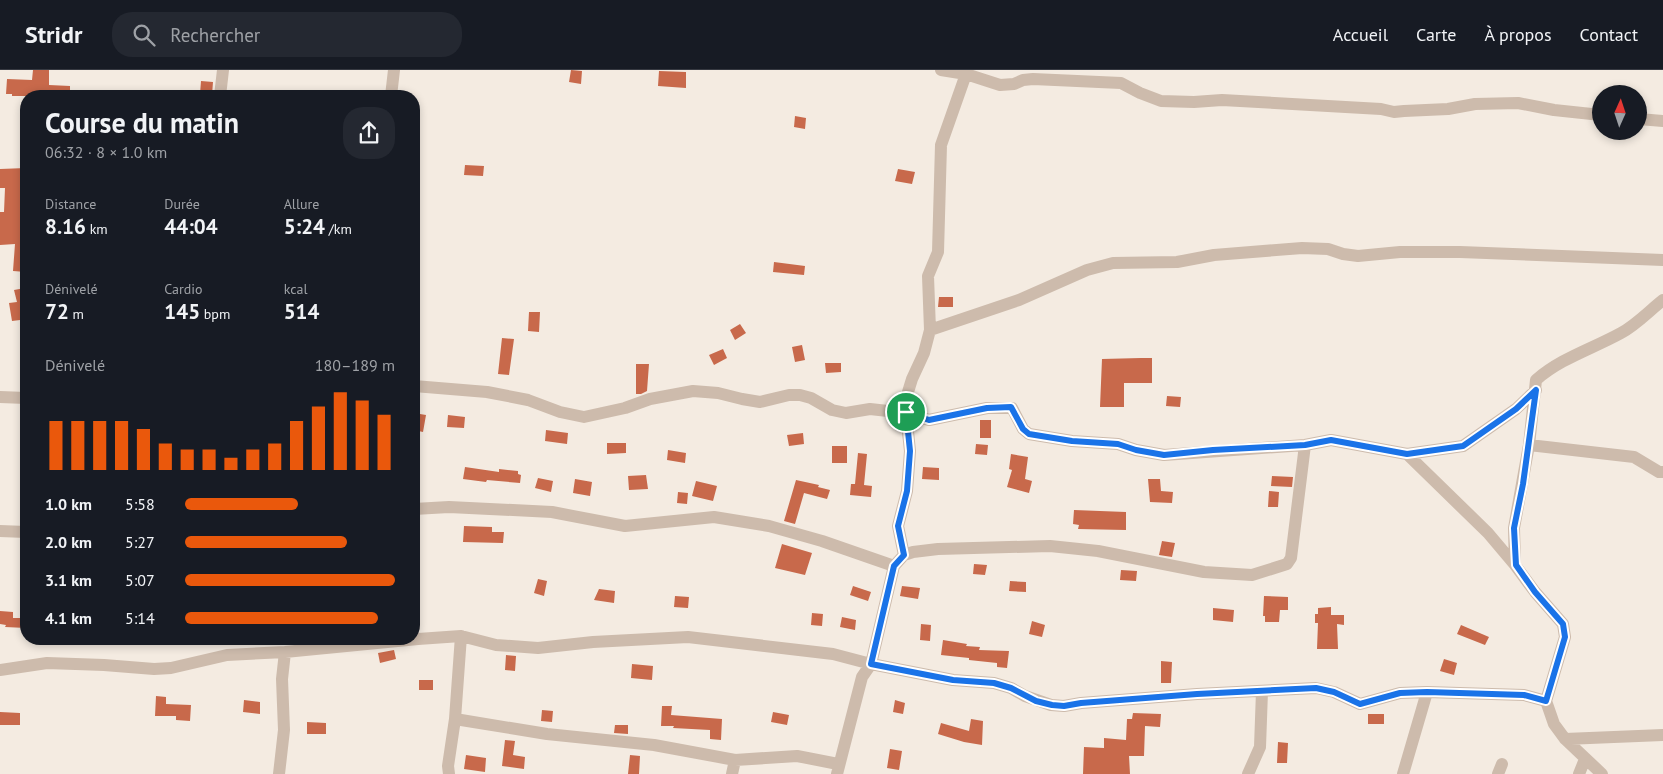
<!DOCTYPE html>
<html lang="fr">
<meta charset="utf-8">
<style>
body{margin:0;font-family:"PT Sans",sans-serif;background:#242831;color:#f1f3f6;height:100vh;display:flex;flex-direction:column;font-size:19px;white-space:nowrap}
*{box-sizing:border-box;margin:0}
p{font-size:16px;color:#9ea1a6}
.icon{flex:none;width:28px;height:28px;fill:none;stroke:currentColor;stroke-width:2;stroke-linecap:round;stroke-linejoin:round}
.map{position:relative;flex:1;overflow:hidden}
.panel{position:absolute;left:20px;top:20px;width:400px;height:555px;display:flex;flex-direction:column;background:#171b24;border-radius:20px;box-shadow:0 2px 8px #0003}
.panel>*{flex:none}
.needle{width:32px;rotate:3deg}
.fabs{position:absolute;left:1592px;top:15px;display:grid;gap:10px}
.fabs a{display:grid;place-items:center;width:55px;height:55px;border-radius:50%;background:#171b24;box-shadow:0 2px 8px #0003;font-size:25px}
.pin{position:absolute;display:grid;place-items:center;width:42px;height:42px;color:#fff;margin:-21px;border:2px solid #fff;border-radius:50%;box-shadow:0 1px 5px #0007}
.round{display:grid;place-items:center;flex:none;width:52px;height:52px;border-radius:20px;background:#242831}
.overview{display:flex;align-items:center;justify-content:space-between;height:85px;padding:0 25px}
h1{font-size:28px;font-weight:700;line-height:38px}
.stats{display:grid;grid-template-columns:repeat(3,1fr);gap:8px;height:85px;padding:5px 25px}
.stats div{display:grid;align-content:center}
.stats b{font-size:21px;font-weight:700}
.stats small{font-size:14px;font-weight:400}
.stats p{font-size:14px}
.chart{height:140px;padding:10px 25px}
.chart p{display:flex;justify-content:space-between}
.chart svg{width:100%;height:90px;margin-top:5px;stroke:#ea580c;stroke-width:6}
ul{padding:0 25px;list-style:none;font-size:16px}
li{display:grid;grid-template-columns:80px 60px 1fr;align-items:center;height:38px}
li i{height:12px;border-radius:6px;background:#ea580c}
header{display:flex;align-items:center;gap:30px;box-sizing:border-box;height:70px;padding:0 25px;background:#171b24;border-bottom:1px solid #363941}
header strong{font-size:24px}
nav{display:flex;gap:28px;margin-inline-start:auto;font-size:18px}
.search{width:350px;height:45px;background:#242831;display:flex;align-items:center;gap:12px;box-sizing:border-box;padding:0 18px;border-radius:20px;color:#9ea1a6;font-size:19px}
.map>svg:first-child{display:block}
.building{fill:#c8694b}
.lines{fill:none;stroke-linecap:round;stroke-linejoin:round}
.minor{stroke:#cdbbac;stroke-width:12}
.route-casing{stroke:#fff;stroke-width:10}
.route{stroke:#1a73e8;stroke-width:6}
</style>
<header>
<strong>Stridr</strong>
<div class="search"><svg class="icon" aria-label="search" viewBox="0 0 24 24"><circle cx="10" cy="10" r="6"/><path d="M15 15l6 6"/></svg>Rechercher</div>
<nav><a>Accueil</a><a>Carte</a><a>À propos</a><a>Contact</a></nav>
</header>
<div class="map">
<svg width="1663" height="704" viewBox="0 0 1663 704">
<rect width="100%" height="100%" fill="#f4ebe1"/>
<path class="building" d="M33,0H49V15L70,16V26H12V24H6L7,9L32,10Z
M571,0L582,1L581,14L569,12Z
M659,1L686,2V18L658,16Z
M201,11L213,12L212,25L200,24Z
M795,46L806,48L805,59L794,57Z
M465,95L484,96L483,106L464,105Z
M26,98V202L13,201L15,174L0,175V142H4L5,118H0V99Z
M898,99L915,102L912,114L895,111Z
M774,192L805,196L804,205L773,202Z
M25,218L26,256L21,257L20,250L12,251L9,233L17,232L14,220Z
M939,227H953V237H938Z
M529,242H540L539,262L528,261Z
M740,254L746,263L735,270L730,260Z
M502,268L514,269L509,305L498,304Z
M802,275L805,290L795,292L792,277Z
M723,279L727,288L714,295L709,285Z
M1141,288H1152V313H1124V337H1100L1102,289Z
M825,293H841V302L826,303Z
M636,294H649L647,321L641,324H636Z
M1167,326L1181,327L1180,337L1166,336Z
M414,343L426,345L423,362L414,360Z
M448,345L465,347L464,358L447,357Z
M980,350H991V368H980Z
M546,360L568,363L567,374L545,371Z
M803,363L804,374L789,376L787,365Z
M607,373H626V383L607,384Z
M976,374L988,375L987,385L975,384Z
M832,376H847V393H832Z
M668,380L686,383L685,393L667,390Z
M858,383L867,384L864,415L872,416L871,427L850,425L851,414H855Z
M1011,384L1028,387L1025,409L1032,411L1029,423L1007,417L1012,400L1009,399Z
M465,397L499,402V399L518,401V404L521,405L520,413L487,410L486,412L463,409Z
M923,397L939,398V410L922,409Z
M646,405L648,419L629,420L628,406Z
M1272,406L1293,407L1292,417L1271,416Z
M538,408L553,411L551,422L535,418Z
M575,409L592,412L590,426L573,423Z
M1148,409H1160L1161,421L1173,422L1172,433L1150,432Z
M796,410L819,415L818,417L830,420L827,429L804,423L795,454L784,451Z
M696,411L717,416L713,431L692,426Z
M1269,421L1279,422L1278,437H1268Z
M678,422L688,423L687,434L677,433Z
M1074,440L1126,442V460L1078,459L1079,455L1073,454Z
M464,456L492,457V462H504L503,473L463,472Z
M1162,471L1175,473L1172,487L1159,485Z
M782,474L812,483L805,505L775,498Z
M974,494L987,495L985,505L973,504Z
M1121,500L1137,501L1136,511L1120,510Z
M538,509L547,511L544,526L534,523Z
M1010,511L1026,512V522L1009,521Z
M853,516L871,522L868,531L850,525Z
M902,516L920,518L918,529L900,526Z
M599,519L615,521L614,533L594,530Z
M675,526L689,527L688,538L674,537Z
M1264,526L1288,527V540H1280L1279,552H1265V546H1263Z
M1331,537V545H1344V555L1337,554L1338,579H1317L1318,553H1315V544H1318V538Z
M1213,538L1234,540L1233,552L1213,550Z
M0,541L13,542V548H26V558L5,557L6,555L0,554Z
M812,543L823,544L822,556L811,555Z
M842,547L856,550L855,560L840,557Z
M1032,551L1045,555L1042,567L1029,564Z
M921,554L931,555L930,571L920,570Z
M1461,555L1489,567L1485,575L1457,564Z
M943,570L967,574L966,576L980,577L979,580L1009,581L1007,598L997,597V593L969,590V588L941,585Z
M394,580L396,589L380,593L378,583Z
M506,585L516,586L515,601L505,600Z
M1444,589L1457,593L1454,605L1440,601Z
M1161,591L1172,592L1171,613H1161Z
M632,594L653,596L652,610L631,608Z
M419,610H433V620H419Z
M156,626L166,627V634L191,635L190,651L176,650V646H155Z
M244,630L260,632V644L243,642Z
M895,630L905,633L903,644L893,642Z
M662,636H672L671,645L722,649L721,670L710,669V660L673,658L674,656H661Z
M542,640L553,641L552,652L541,651Z
M0,642L20,643V655H0Z
M773,642L789,645L787,655L771,652Z
M1133,643L1161,644L1160,657L1145,656L1144,686H1129L1130,704H1083L1084,677L1104,678V668L1126,670L1127,649H1132Z
M1368,644H1384V654H1368Z
M971,649L983,651L982,675L964,672L938,664L941,653L969,661Z
M307,652L326,653V664H307Z
M615,655H628V664L614,663Z
M505,670L515,671L513,685L525,687L524,699L502,696Z
M1278,672L1288,673L1287,693H1277Z
M890,679L902,681L899,700L887,698Z
M466,685L486,688L485,702L464,699Z
M630,685L640,686L639,704H628Z"/>
<g class="lines">
<path class="minor" d="M941,0L966,4L1000,15L1014,14L1023,10L1033,9L1121,13L1140,23L1161,31L1194,32L1222,30L1381,39L1394,42L1404,41L1448,39L1475,34L1518,33L1554,40L1601,45
M220,26L223,0
M391,26L394,0
M1639,49L1663,51
M930,260L1019,230L1087,200L1113,193L1177,192L1214,185L1302,178L1328,179L1343,184L1358,186L1400,182H1460L1663,190
M414,316L487,322L528,330L560,342L584,347L625,338L650,329L693,321L718,323L742,329L760,332L789,325H800L811,328L832,340L846,343L870,339L906,343L929,350L987,338H1012L1023,359L1029,364L1072,371L1118,374L1136,380L1164,385L1305,375L1331,370L1407,384L1488,463L1515,495
M0,327L26,328
M1529,375L1634,387L1659,402H1663
M1407,384L1463,376L1516,339L1536,320
M414,439L449,437L552,442L625,456L714,447L769,456L822,471L894,496
M0,461L26,462
M904,485L913,482L938,479L1050,476L1098,481L1204,502L1252,505L1287,494L1291,488L1305,375
M0,600L47,593L104,595L154,599L171,598L227,585L285,582L418,569L461,566L496,575L538,578L593,572L688,567L833,584L871,594L953,610L994,613L1011,618L1025,626L1051,635L1064,636L1081,633L1197,624L1316,618L1334,622L1360,634L1400,623L1427,622L1524,625L1546,631
M455,649L547,664L654,675L735,690L797,686L838,694
M1565,669L1663,665
M279,704L284,660L282,609L285,582
M449,704L448,696L455,649L461,566
M732,704L735,690
M837,704L862,607L871,594L894,496L904,485L898,456L907,421L910,381L906,343L908,322L912,309L924,283L930,260L928,206L938,182L941,75L966,4
M1248,704L1260,677L1262,621
M1403,704L1427,622
M1498,704L1502,694
M1579,704L1585,689
M1602,704L1565,669L1554,654L1546,631L1565,567L1563,554L1535,522L1515,495L1514,458L1529,375L1536,310C1561,288 1592,279 1621,263C1636,255 1649,241 1663,230"/>
</g>
<g class="lines">
<g class="route-casing">
<path id="route" d="M1536,320L1523,414L1514,458L1516,495L1535,522L1563,554L1565,567L1546,631L1524,625L1427,622L1400,623L1360,634L1334,622L1316,618L1197,624L1081,633L1064,636L1052,635L1036,631L1011,618L994,613L953,610L871,594L894,496L904,485L898,456L907,421L910,381L906,342L929,350L987,338L1011,337L1023,359L1029,364L1072,371L1118,374L1136,380L1164,385L1213,380L1305,375L1331,370L1407,384L1463,376L1516,339Z"/>
</g>
<use href="#route" class="route"/>
</g>
</svg>
<div class="fabs">
<a><svg class="needle" viewBox="-14 -14 28 28"><path d="M0-13l5 13h-10z" fill="#e53935"/><path d="M0 13l5-13h-10z" fill="#9ea1a6"/></svg></a>
</div>
<div class="pin" style="left:906px;top:342px;background:#1e9e55"><svg class="icon" aria-label="arrive" viewBox="0 0 24 24"><path d="M6 21V4h12l-3 4 3 4H6"/></svg></div>
<section class="panel">
<div class="overview"><div><h1>Course du matin</h1><p>06:32 · 8 × 1.0 km</p></div><a class="round"><svg class="icon" aria-label="share" viewBox="0 0 24 24"><path d="M12 15V3M7 8l5-5 5 5M5 13v7h14v-7"/></svg></a></div>
<div class="stats">
<div><p>Distance</p><b>8.16<small> km</small></b></div>
<div><p>Durée</p><b>44:04</b></div>
<div><p>Allure</p><b>5:24<small> /km</small></b></div>
</div>
<div class="stats">
<div><p>Dénivelé</p><b>72<small> m</small></b></div>
<div><p>Cardio</p><b>145<small> bpm</small></b></div>
<div><p>kcal</p><b>514</b></div>
</div>
<div class="chart"><p><span>Dénivelé</span>180–189 m</p>
<svg viewBox="0 0 160 44" preserveAspectRatio="none"><path d="M5 44V20M15 44V20M25 44V20M35 44V20M45 44V24M55 44V31M65 44V34M75 44V34M85 44V38M95 44V34M105 44V31M115 44V20M125 44V13M135 44V6M145 44V10M155 44V17"/></svg>
</div>
<ul>
<li><b>1.0 km</b>5:58<i style="width:54%"></i></li>
<li><b>2.0 km</b>5:27<i style="width:77%"></i></li>
<li><b>3.1 km</b>5:07<i style="width:100%"></i></li>
<li><b>4.1 km</b>5:14<i style="width:92%"></i></li>
</ul>
</section>
</div>
